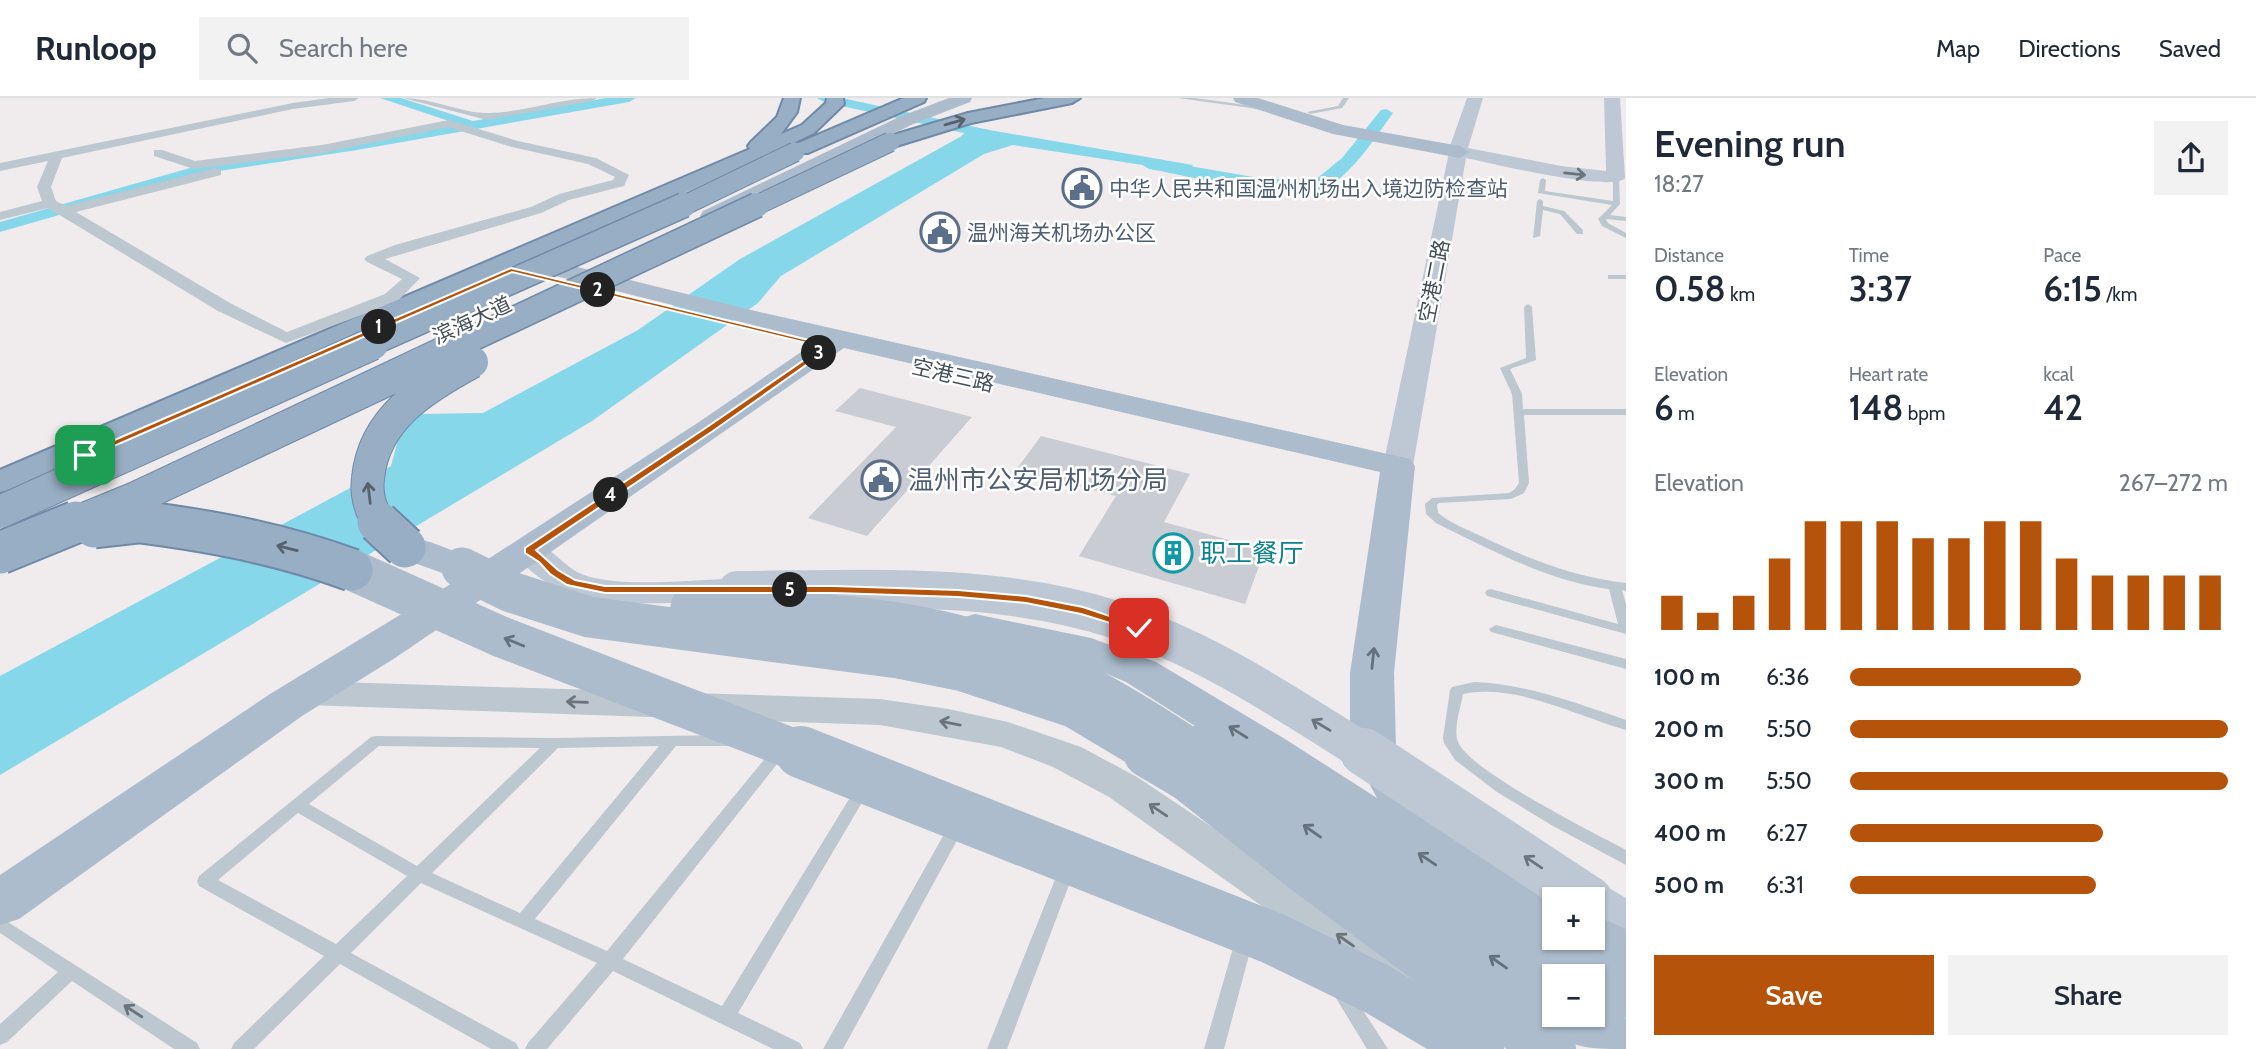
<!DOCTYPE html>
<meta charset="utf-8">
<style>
body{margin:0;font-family:Cabin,"Noto Sans SC",sans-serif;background:#f2f2f3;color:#1f2937;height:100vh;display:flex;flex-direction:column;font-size:26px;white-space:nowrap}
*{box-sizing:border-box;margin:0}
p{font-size:23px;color:#747a83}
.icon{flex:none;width:38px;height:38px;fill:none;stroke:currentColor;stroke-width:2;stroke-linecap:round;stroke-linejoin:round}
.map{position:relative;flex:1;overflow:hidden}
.details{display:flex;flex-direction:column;background:#fff;width:630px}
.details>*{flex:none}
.fabs{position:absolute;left:1542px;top:789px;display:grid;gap:14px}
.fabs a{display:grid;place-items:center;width:63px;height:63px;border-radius:0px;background:#fff;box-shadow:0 2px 5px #0004;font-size:35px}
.pin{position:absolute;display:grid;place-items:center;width:60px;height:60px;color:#fff;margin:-30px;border-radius:14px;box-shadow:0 4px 10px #0006}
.km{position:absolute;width:35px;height:35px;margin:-18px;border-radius:50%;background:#222;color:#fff;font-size:19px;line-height:35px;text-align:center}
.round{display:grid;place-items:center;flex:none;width:74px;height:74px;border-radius:0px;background:#f2f2f3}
.headline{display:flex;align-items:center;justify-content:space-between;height:119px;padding:0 28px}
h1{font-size:38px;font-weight:600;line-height:52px}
.stats{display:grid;grid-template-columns:repeat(3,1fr);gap:10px;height:119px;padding:7px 28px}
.stats div{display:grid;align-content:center}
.stats b{font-size:35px;font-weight:600}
.stats small{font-size:19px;font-weight:400}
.stats p{font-size:19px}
.chart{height:196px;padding:14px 28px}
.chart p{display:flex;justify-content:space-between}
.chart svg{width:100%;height:126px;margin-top:7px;stroke:#b45309;stroke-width:6}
.primary-button{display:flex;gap:14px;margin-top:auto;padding:14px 28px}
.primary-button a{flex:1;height:80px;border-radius:0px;background:#b45309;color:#fff;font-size:28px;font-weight:600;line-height:80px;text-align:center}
.primary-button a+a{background:#f2f2f3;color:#1f2937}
ul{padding:0 28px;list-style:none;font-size:23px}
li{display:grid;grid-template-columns:112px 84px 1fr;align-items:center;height:52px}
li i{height:18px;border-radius:9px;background:#b45309}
header{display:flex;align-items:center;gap:42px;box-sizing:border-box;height:98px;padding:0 35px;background:#fff;border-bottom:2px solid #e0e1e3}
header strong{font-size:33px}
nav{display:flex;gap:38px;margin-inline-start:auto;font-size:24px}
.search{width:490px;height:63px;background:#f2f2f3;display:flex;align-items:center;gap:18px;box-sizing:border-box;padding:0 24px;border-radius:0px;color:#747a83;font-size:26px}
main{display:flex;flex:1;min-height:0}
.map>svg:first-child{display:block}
.water{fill:#87d7eb}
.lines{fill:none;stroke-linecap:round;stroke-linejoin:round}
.canal{fill:#87d7eb;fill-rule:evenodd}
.building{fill:#c9ccd2}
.trunk-casing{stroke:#6f8aa8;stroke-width:4}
.service{fill:#bdc7cf;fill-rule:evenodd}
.minor{fill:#bdc7cf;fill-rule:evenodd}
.tertiary{fill:#bdc7cf;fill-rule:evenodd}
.secondary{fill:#bdc8d4;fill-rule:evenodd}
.primary{fill:#acbccc;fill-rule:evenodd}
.trunk{fill:#98aec4;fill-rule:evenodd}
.trunk-bridge-far3-casing{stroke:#6f8aa8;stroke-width:21;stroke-linecap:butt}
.trunk-bridge-far2-casing{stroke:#6f8aa8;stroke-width:27;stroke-linecap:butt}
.trunk-bridge-far1-casing{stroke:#6f8aa8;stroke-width:34;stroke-linecap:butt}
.trunk-bridge-casing{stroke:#6f8aa8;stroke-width:45;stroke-linecap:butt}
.secondary-bridge-far1{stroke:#bdc8d4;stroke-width:38}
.secondary-bridge{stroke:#bdc8d4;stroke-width:48}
.primary-bridge-far1{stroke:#acbccc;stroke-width:41}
.primary-bridge{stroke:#acbccc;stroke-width:52}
.trunk-bridge-far3{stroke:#98aec4;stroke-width:19}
.trunk-bridge-far2{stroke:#98aec4;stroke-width:24}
.trunk-bridge-far1{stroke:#98aec4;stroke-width:32}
.trunk-bridge{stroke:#98aec4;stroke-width:41}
.oneway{stroke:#56636f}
.oneway2{stroke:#69747f}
.oneway3{stroke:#64707c}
.oneway4{stroke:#69747d}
.route{fill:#b45309;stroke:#fff;stroke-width:2}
.labels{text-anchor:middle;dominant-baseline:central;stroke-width:5;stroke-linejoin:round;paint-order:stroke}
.far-service-label{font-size:21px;fill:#4e5e75;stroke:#fff;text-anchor:start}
.far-street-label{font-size:21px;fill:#45505a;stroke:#fff}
.service-label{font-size:26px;fill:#4e5e75;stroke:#fff;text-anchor:start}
.culture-label{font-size:26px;fill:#0d838f;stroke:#fff;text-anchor:start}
</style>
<header>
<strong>Runloop</strong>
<div class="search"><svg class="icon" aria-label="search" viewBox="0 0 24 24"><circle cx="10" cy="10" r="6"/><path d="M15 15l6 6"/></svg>Search here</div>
<nav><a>Map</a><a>Directions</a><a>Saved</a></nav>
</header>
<main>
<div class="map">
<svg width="1626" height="951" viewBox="0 0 1626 951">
<rect width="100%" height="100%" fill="#f0eced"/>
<path class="water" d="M972,29L1193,67L1188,74L1013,47L984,56L781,178L758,205L592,323L0,677V578L391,368L399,338L420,316L483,315L638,232L740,161L960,39Z"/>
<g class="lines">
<path class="canal" d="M380,0H401L473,23L606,0H636L629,4L357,52L206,75L0,134V124L204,66L458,26Z
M817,0H842L989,32L990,47L976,55H966L964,52L976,45L977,38L824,4Z
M1386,11L1393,15C1377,37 1350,80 1324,90C1288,104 1190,78 1149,71L1141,66L1149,61L1265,81L1315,82L1342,60L1381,12Z"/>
</g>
<path class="building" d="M860,290L972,319L867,438L808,420L896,329L835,313Z
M1041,338L1190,376L1164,424L1265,452L1245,506L1079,458L1116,398L1016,372Z"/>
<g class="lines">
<g class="trunk-casing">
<path id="trunk" d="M784,0H800L797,14L781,36L802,27L826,5L827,0H843L844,6L814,35L747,67L12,391L0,394V372L750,51L748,48L751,44L777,19Z
M904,0H926L924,4L808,55H794L791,51L794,47Z
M1045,0H1080L1072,5L971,25L890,50L881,44L883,40L968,15Z"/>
</g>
<path class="service" d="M1178,0H1195L1268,10L1265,12Z
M1343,0H1349L1342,10L1310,16L1307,14L1338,8Z
M1616,78L1619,80L1620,106L1610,117L1626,119V123L1606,121L1608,125L1626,135V140L1602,128L1598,121L1612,107L1538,95L1540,82L1543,80L1546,82L1545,93L1613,103V80Z
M1540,101L1543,103V108L1564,113L1583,132V136H1577L1560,116L1543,112L1540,138L1533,140L1537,103Z
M1608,177H1626V181H1608Z
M1528,206L1532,209L1536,262L1510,271L1522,296L1523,311H1626V317H1524L1529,385L1524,395L1511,401L1439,405L1437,407L1438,415C1450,425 1466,431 1481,438C1528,461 1574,479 1626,485V493L1622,492L1626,506V536L1487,498L1485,495L1487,492L1491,491L1618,526L1609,491C1548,483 1491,452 1436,425L1426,416L1425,406L1432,400L1509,395L1515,391L1519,385L1512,296L1500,270L1526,260L1524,209Z
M1496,527L1626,561V571L1491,534L1489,531Z
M1474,584C1527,586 1576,605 1626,622V632C1577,618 1516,585 1463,596C1461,609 1453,630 1458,644C1470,673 1594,735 1626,752V767L1553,728L1497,694L1455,662L1444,645L1443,640L1450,592L1452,589Z
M722,637L733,640L735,644L733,648H676L535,821L607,853L767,658L772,657L777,658L779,662L777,666L623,861L722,908L854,693L859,691L864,693L867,697L864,701L738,915L800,945L803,951H773L613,873L547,951H525L528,945L597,865L421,785L351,855L516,945L519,951H491L340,866L254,951H231L234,945L324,858L199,788L197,783L199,778L371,639L376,638L554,640ZM379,648L540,650L417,768L309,706ZM659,648L520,815L432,775L558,650ZM298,715L407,778L336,846L218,782Z
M953,729L959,731L961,735L843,951H823L947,731Z
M1064,772L1070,774L1072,779L1007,951H987L1056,779L1058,774Z
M0,819L197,945L200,951H174L72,883L7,944L0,947V926L58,874L0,835Z
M1237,835L1249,841L1252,846L1224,951H1204L1233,850L1228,843L1231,838Z
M1340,884L1346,886L1388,951H1367L1331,892L1334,886Z"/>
<path class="minor" d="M329,0H359L354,3L293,11L62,60L51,89L56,103L66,108L216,70L221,71V77L76,114L230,205L287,234L385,196L402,181L367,164L364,161L367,158L395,147L531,109L559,96L613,82L615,79L588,66L512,49L448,29L322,55L194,71L154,58V52H162L195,63L322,47L449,22L518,43L596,60L629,77L624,88L569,102L541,115L385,161L420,180L397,204L286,245L218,213L48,110L0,122V114L42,103L37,89L48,63L0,73V65L293,5Z
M403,0C432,0 464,16 489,15C525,14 560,0 597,0L592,3L487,22Z"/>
<path class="tertiary" d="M306,583L880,601L948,611L1008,624L1081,649L1137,679L1416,865L1423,880L1416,895L1400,901L1384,895L1109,699L1053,669L1001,649L880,627L306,607L293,604L288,595L293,586Z"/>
<path class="secondary" d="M1467,0H1483L1468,50L1561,68L1606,73L1604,0H1620L1625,80C1614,95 1490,65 1466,60L1413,368L1409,374L1398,377L1387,374L1383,368L1451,45Z
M529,442C552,447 562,469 584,477C621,490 687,482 727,481L740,484L745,492L740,500L727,503C655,504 559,520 512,452L517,445Z
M1592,784L1609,790L1626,800V847L1609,841L1592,830V802H1569L1575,790Z"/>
<path class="primary" d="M949,0H972L970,4L911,27L719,123H703L700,118L703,113L899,19Z
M1233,0H1258L1343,27L1460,48L1470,54L1460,60L1333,36L1235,4Z
M746,63L753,65L756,69L753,73L646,122H630L627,117L630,112Z
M529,157L751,212L1410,361L1415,368L1394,575L1396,650L1412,677L1455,717L1497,749L1573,797L1575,802H1554V840H1592V816L1626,831V920L1624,919L1626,921V951C1585,951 1563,951 1544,917L1552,898L1554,917H1592V878H1558L1253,665L1126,584L1078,564L961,538L955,529L961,520L975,516L1091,540L1156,564L1285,641L1377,700L1350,650V575L1380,374L844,250L542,460L395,560L302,618L19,821L0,827V777L270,596L459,481L392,457L386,449L392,441C419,434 450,453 476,462L479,467L699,324L817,243L520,169L517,164L520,159Z"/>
<use href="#trunk" class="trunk"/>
<g class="trunk-bridge-far3-casing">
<path id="trunk-bridge-far3" d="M681,109L795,54
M753,109L890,44"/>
</g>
<g class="trunk-bridge-far2-casing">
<path id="trunk-bridge-far2" d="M368,247L684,107
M459,247L757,107"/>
</g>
<g class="trunk-bridge-far1-casing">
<path id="trunk-bridge-far1" d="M0,414L372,246
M72,426L138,399L463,246
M123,426H155
M380,426C370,412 366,396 368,380C374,320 424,290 472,264"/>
</g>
<g class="trunk-bridge-casing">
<path id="trunk-bridge" d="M141,424C217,434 280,446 352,472
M378,424L405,449
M94,429L139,424
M0,455L76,424"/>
</g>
<path class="secondary-bridge-far1" d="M737,492C860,491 994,483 1113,521C1205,550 1286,605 1367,656"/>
<path class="secondary-bridge" d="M1364,654L1589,802"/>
<path class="primary-bridge-far1" d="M462,470L511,494L589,519L898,560L963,573L1073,609L1152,656
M352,472L499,538L806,656
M691,509C798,514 910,516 1011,554C1078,579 1139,617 1198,656"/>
<path class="primary-bridge" d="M801,654L1272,840L1377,891L1478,951
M1149,654L1188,677L1306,770L1550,951
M1195,654L1368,771L1554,903"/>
<use href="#trunk-bridge-far3" class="trunk-bridge-far3"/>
<use href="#trunk-bridge-far2" class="trunk-bridge-far2"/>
<use href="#trunk-bridge-far1" class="trunk-bridge-far1"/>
<use href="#trunk-bridge" class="trunk-bridge"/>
</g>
<defs><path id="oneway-shaft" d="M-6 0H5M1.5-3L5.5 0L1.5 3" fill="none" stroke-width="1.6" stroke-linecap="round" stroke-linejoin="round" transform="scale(1.75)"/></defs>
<g class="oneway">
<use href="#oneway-shaft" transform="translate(955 24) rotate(-16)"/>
<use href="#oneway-shaft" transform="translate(369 395) rotate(-97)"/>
<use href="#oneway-shaft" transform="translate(287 450) rotate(-166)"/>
</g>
<g class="oneway2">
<use href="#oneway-shaft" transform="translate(1575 76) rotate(6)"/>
<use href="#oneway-shaft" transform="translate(1321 627) rotate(-149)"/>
<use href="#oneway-shaft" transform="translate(1533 764) rotate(-146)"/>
</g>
<g class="oneway3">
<use href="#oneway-shaft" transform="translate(514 544) rotate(-158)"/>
<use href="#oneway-shaft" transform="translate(1373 560) rotate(-84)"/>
<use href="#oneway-shaft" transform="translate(1238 634) rotate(-148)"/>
<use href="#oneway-shaft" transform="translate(1312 733) rotate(-145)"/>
<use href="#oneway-shaft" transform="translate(1427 761) rotate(-146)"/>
<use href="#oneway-shaft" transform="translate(1498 864) rotate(-145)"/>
</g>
<g class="oneway4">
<use href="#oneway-shaft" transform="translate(577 604) rotate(-178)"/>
<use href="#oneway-shaft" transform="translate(950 625) rotate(-169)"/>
<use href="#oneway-shaft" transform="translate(1158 712) rotate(-146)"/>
<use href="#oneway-shaft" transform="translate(1345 842) rotate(-145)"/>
<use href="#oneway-shaft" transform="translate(133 913) rotate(-147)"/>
</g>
<path class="route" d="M511,170L833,248L713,333L536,452L558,472L575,482L605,488H834L958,492L1026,498L1083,509L1145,530L1139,534L1081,516L1026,505L958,499L834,495H605L567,487L550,476L539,464L525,455V450L707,329L823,249L512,174L89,359L80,357Z"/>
<defs>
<g id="civic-ring" transform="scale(2.0125)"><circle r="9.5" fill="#fff" stroke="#5c6f8a" stroke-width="1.5"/><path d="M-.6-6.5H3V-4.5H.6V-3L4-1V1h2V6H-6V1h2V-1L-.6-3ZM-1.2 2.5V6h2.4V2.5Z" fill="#5c6f8a"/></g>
<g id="building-ring" transform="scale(2.0125)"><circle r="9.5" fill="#fff" stroke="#0f9aa8" stroke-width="1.5"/><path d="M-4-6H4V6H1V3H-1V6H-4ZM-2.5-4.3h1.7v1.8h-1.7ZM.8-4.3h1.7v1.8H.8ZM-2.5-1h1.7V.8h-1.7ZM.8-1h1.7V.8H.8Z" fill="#0f9aa8"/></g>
</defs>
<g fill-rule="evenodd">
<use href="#civic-ring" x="1082" y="90"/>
<use href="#civic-ring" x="940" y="134"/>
<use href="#civic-ring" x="881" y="382"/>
<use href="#building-ring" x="1173" y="455"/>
</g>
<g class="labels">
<g class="far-service-label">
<text x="1109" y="90">中华人民共和国温州机场出入境边防检查站</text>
<text x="967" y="134">温州海关机场办公区</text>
</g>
<g class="far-street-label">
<text transform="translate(1434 183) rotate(-79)">空港二路</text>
<text transform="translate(472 222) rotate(-25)">滨海大道</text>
<text transform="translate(953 277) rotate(13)">空港三路</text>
</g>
<g class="service-label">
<text x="908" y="382">温州市公安局机场分局</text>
</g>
<g class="culture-label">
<text x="1200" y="455">职工餐厅</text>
</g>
</g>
</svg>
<div class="fabs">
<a>+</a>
<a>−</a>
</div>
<div class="pin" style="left:85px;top:357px;background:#1e9e55"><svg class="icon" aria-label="arrive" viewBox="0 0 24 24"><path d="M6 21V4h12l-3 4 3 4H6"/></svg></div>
<div class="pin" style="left:1139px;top:530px;background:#d93025"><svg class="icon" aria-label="check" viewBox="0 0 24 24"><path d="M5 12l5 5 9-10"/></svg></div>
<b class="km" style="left:379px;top:229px">1</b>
<b class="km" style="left:598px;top:192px">2</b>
<b class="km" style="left:819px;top:255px">3</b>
<b class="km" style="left:611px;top:397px">4</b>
<b class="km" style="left:790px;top:492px">5</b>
</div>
<section class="details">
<div class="headline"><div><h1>Evening run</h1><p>18:27</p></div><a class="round"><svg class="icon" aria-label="share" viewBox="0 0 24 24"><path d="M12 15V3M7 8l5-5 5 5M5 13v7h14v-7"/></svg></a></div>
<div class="stats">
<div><p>Distance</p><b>0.58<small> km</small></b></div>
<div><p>Time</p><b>3:37</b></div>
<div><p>Pace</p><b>6:15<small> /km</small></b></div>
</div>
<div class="stats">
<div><p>Elevation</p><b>6<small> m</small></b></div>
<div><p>Heart rate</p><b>148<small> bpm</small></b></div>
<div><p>kcal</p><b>42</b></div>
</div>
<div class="chart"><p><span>Elevation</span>267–272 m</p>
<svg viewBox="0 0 160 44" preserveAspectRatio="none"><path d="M5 44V32M15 44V38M25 44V32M35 44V19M45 44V6M55 44V6M65 44V6M75 44V12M85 44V12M95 44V6M105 44V6M115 44V19M125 44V25M135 44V25M145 44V25M155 44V25"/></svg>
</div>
<ul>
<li><b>100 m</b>6:36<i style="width:61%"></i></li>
<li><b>200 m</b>5:50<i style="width:100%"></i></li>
<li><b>300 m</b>5:50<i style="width:100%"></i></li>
<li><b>400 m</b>6:27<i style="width:67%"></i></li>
<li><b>500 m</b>6:31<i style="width:65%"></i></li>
</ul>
<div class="primary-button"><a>Save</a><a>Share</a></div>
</section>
</main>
